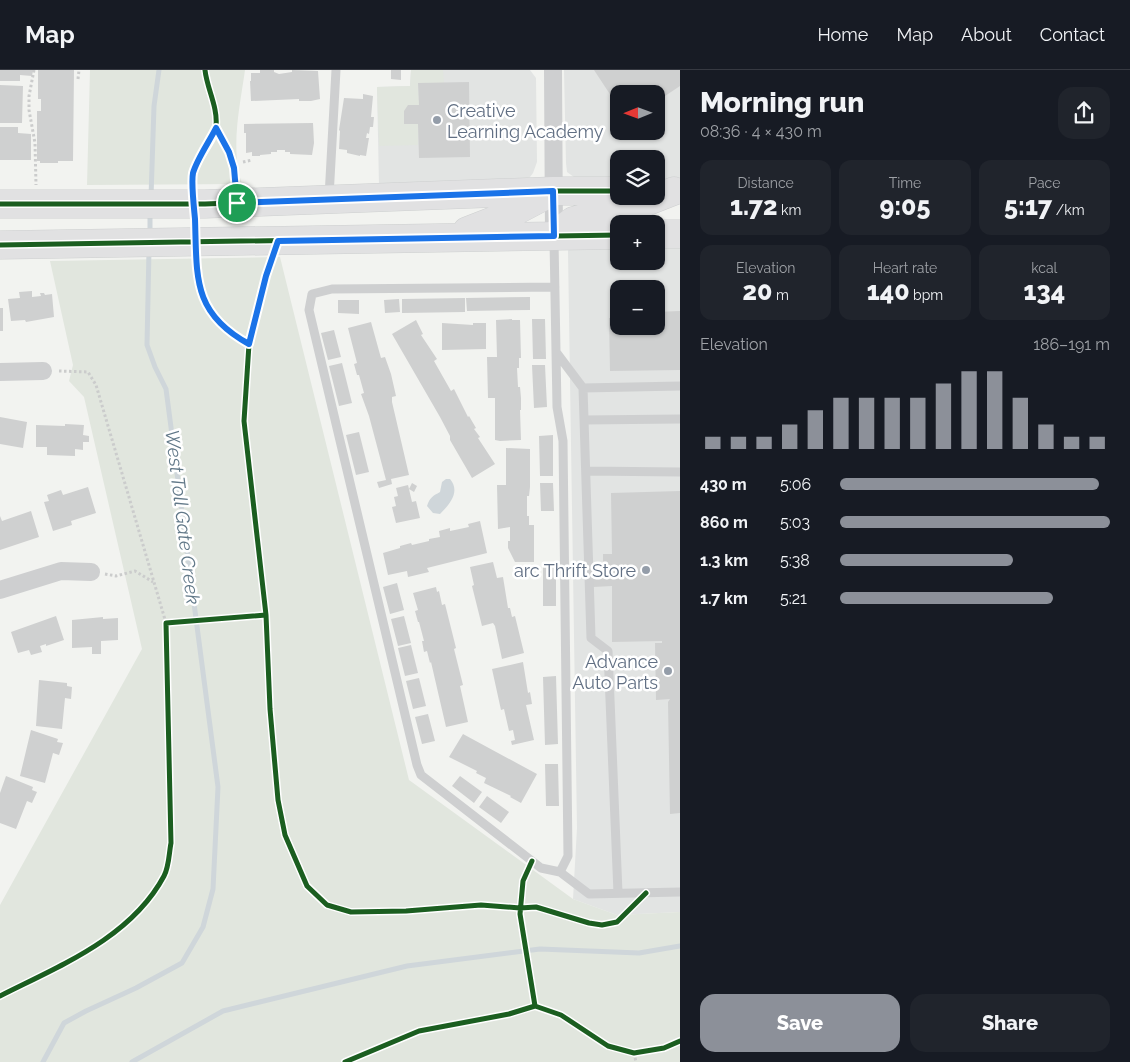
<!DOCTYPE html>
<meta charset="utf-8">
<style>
body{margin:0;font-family:Raleway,sans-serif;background:#20242c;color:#f1f3f6;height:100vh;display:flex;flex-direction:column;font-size:19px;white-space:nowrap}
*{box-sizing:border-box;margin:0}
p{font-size:16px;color:#9ea1a6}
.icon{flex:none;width:28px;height:28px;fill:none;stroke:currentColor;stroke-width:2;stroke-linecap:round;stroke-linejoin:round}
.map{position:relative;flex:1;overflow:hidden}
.panel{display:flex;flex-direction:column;background:#171b24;width:450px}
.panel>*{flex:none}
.needle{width:32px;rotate:269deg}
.tools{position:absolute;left:610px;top:15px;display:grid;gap:10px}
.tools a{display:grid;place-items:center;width:55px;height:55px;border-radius:10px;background:#171b24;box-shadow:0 1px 4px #0004;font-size:25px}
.pin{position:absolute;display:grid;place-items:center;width:42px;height:42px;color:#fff;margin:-21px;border:2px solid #fff;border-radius:50%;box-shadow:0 1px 5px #0007}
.round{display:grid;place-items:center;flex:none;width:52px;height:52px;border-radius:15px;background:#20242c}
.head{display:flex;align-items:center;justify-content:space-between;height:85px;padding:0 20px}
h1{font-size:28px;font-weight:800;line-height:38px}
.stats{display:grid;grid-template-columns:repeat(3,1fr);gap:8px;height:85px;padding:5px 20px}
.stats div{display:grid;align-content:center;border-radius:12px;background:#20242c;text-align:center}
.stats b{font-size:25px;font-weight:800}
.stats small{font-size:14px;font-weight:400}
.stats p{font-size:14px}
.chart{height:140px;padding:10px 20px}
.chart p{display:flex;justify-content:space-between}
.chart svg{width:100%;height:90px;margin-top:5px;stroke:#8c9099;stroke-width:6}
.button{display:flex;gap:10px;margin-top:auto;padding:10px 20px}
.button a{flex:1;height:58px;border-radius:15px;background:#8c9099;color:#fff;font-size:20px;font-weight:800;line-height:58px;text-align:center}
.button a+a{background:#20242c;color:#f1f3f6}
ul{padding:0 20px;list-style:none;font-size:16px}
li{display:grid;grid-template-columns:80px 60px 1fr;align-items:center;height:38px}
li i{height:12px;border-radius:6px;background:#8c9099}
header{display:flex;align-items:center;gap:30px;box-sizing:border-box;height:70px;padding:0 25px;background:#171b24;border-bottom:1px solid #363941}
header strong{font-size:24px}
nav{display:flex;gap:28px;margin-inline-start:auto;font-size:18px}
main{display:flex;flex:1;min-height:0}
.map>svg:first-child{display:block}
.built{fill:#e2e4e3;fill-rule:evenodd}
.green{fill:#e1e6de}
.water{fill:#cfd6da}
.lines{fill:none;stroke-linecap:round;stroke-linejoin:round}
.stream{stroke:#cfd6da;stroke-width:5}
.building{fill:#cfd0d0}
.primary-casing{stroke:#ced0d0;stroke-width:29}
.path{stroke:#cbcccc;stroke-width:3;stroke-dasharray:2.5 2.5;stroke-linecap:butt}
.lane{stroke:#cecfd0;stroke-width:9}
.street{stroke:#cecfd0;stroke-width:18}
.primary{stroke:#e1e1e2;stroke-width:28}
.cycleway-casing{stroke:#fff;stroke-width:8}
.cycleway{stroke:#1b5e20;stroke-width:5}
.route-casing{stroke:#fff;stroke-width:10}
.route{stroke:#1a73e8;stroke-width:6}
.poi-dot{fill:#949da9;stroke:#fff;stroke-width:2}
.labels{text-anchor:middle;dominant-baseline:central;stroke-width:5;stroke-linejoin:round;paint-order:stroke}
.poi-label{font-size:18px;fill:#616f83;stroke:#fff;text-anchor:end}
.water-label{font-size:19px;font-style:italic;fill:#617888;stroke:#fff}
</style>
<header>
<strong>Map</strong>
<nav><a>Home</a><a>Map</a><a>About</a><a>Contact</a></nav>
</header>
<main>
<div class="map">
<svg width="680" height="992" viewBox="0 0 680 992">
<rect width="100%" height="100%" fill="#f2f3f0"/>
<path class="built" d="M411,0H530L536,8L537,92L533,103L530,107L520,113L379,116L377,17L410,16Z
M564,0H680V109H656V89H619V110H578L567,102L566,93ZM619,24H656V61H619Z
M656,177H680V842L617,845L573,829L577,758L568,181L569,179L619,178V191H656ZM619,219H656V256H619Z"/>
<path class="green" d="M90,0H245C240,36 230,78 242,114L87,115Z
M411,0H443L444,13H418L419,35H408L418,54V75L379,76L377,17L410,16Z
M280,187L409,710L573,829L617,845L680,842V992H0V835L142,579L84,327L69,311L73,295L50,191Z"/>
<path class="water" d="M446,409H450C461,422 449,435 440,444L433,443L427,436C430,427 433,426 440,422L442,412Z"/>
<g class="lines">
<path class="stream" d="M151,127L154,36L159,0
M150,164V143
M43,992L64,953L86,941L136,918L182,893L203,857L213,819L218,717L166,319L155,297L147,275L149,180
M132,992L223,941L407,896L540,879L639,883L680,876"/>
</g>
<path class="building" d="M0,0H33L32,6L20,5V11H0Z
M38,0H74L73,91H58V93H40V91H37V41H41V29H38Z
M260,0H274V2L279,4L292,2V0L318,1L320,29L311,31H299V29L251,31L250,11H251V3H260Z
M391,0H401V10L391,9Z
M594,0H680V16L656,32V24H619V38Z
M469,12L470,87L419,88L418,54H404V41L408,35H419L418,13Z
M0,15L23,16L22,53H0Z
M363,24L373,26L371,47H374L373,57H370L369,64L367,63L366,68H369L366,86L360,85V86L347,83V80L339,79L340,61L339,60L344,28L363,29Z
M313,53L314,73L312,85L290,84V82H285V80H277V82H271V84L260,85V86H252V82L246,83V63H244V54Z
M0,57H18V63L31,64V90H0Z
M32,221V227L41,226L40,223H44L45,225L52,224L54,247L26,252L25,250L11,251L8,229L20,228L19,222Z
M530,227V240L467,241L466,228Z
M465,228V242L402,243V229Z
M399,229L400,242L385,243L384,230Z
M338,230H359V244L338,243Z
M0,238H3V261H0Z
M680,241V300L610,301L609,248H616L615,242H619V256H656V242Z
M512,249V250H520L521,288H519V298H517L518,317H520L521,328V340H520L521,370L500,371L495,370V328H488L487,287H497L496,250Z
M532,249H545L546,289H533Z
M416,250L423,264L421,265L437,289L434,291L451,321L454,319L468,347L469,346L476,358L474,359L480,367L478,368L495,394L472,408L450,370V366L440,347L392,264Z
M371,252L381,288L385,287L391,304L396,326L392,327V332L409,405L391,409L392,414L379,418L377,412L386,410L369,346L361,324L364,323L359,305H357L354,294L357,293L348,258Z
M442,253L473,255V253H486V279L442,280Z
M334,260L341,287L328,290L321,263Z
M342,293L352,333L339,336L329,296Z
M532,295H545L547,337L534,338Z
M0,347L27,352L23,378L0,374Z
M65,354L84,355L83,365L89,366V372H83V380L75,379V386L47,385V377H36V355L65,356Z
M359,362L369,402L356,405L346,365Z
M553,365V406H540L539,366Z
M506,378L530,379V417L529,426H527V446H529V455H534V492H515L508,478V471H510V457L498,459L497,415H506Z
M412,413L417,416L414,422L409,419L412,432L416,431L420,448L396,453L392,437L396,436L394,427L398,426L396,418L408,415L409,419Z
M540,413H553L554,441H541Z
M88,417L96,443L71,451L72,455L53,461L44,432L49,431L47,425L61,420L63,425Z
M680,421V743L670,744L668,632L670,629L656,630L655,573H662V571L612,572V516L593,517V502H603V484H612L611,423Z
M31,441L39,467L0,480V446L2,451Z
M480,451L487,483L427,498L429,502L408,507L407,501L388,505L383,483L400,478V476L411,473L412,475L429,471V469L440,467L439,461L450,458V461L469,457L468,454Z
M493,492L497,508L503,507L508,538H510L512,547L515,546L524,583L502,589L495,556L493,553L482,556L472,516L474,515L470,497Z
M543,495H556V536H543Z
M397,513L404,540L390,544L383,517Z
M436,517L437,522L439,521L442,535L445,534L456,578L454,579L463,615L460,616L468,652L446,657L431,592L430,593L427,581L424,582L422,571H424L419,552H418L415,541L418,540L413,523Z
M56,546L64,570L46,576V574L40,576L42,582L31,585L29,580L18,583L11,562Z
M404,546L411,573L398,576L391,549Z
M103,547V549L118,548V570L101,571V584H92V577L72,578V550Z
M411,575L418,603L405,606L398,578Z
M523,592L528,623L530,622L532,634L526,635L534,670L512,675L511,671L515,670L513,660L509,661L504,639L501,640L492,599Z
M556,606L558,674L545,675L543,607Z
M419,608L426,636L413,639L406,611Z
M39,610L67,613V616L72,617L71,629L65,628L62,659L36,656Z
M428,644L435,671L422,674L415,647Z
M31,660L58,669L57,672L63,673L59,685L53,683L45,713L20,706Z
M463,664L537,704L521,733L510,727L511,726L484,713L486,708L476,703L477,701L449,687Z
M545,694H558L559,736H546Z
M6,706L33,717L32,720L37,722L32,733L27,731L16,759L0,753V723Z
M460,706L482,722L474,733L452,716Z
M487,726L509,742L501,753L479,737Z"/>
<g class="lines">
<g class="primary-casing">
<path id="primary" d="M0,134H205L553,121H619
M467,161L508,145L548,124
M557,163L573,151L608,141L636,136L674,121
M656,164H680
M0,175L619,165"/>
</g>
<path class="path" d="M34,0L29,26V40L35,73L36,115
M78,9L79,0
M216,58C226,77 234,92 236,113
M243,92L252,90
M249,274L271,191
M59,301L88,302L96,315L166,553
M105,504L116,506L135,501L153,512
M266,545L270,639L278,730L285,765L307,816L327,835L351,842L406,841L481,835L520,838L536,837L589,853L602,855L617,852L633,836
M527,802C511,835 528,900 535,936
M634,983L636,992"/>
<path class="lane" d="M329,127L336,0
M554,170L557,337L563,371L568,786L560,802
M555,217L332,219L312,224L309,240L417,695L421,705L541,798L560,802L589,824L680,822
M556,282L583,318L591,568L608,581L618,823
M583,318L680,316
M584,350L680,349
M586,401L680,402"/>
<path class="street" d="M553,0L554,166
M0,302L43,301
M0,520L61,501L91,502"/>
<use href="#primary" class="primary"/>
<g class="cycleway-casing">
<path id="cycleway" d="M205,0C207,19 218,37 216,56C214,73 197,87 193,104C191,115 194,138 195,150C197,207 192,243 249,274L244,351L266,545L270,639L278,730L285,765L307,816L327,835L351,842L406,841L481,835L520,838L536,837L589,853L602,855L617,852L646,823
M0,134H205L553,121H619
M0,175L619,165
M532,791L523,811L520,844L535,936
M0,926C59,896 131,868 164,806C169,797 169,783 171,773L166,553L266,545
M345,992L419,961L509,944L535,936L561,945L608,976L634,983L664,978L680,971"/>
</g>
<use href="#cycleway" class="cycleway"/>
</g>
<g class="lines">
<g class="route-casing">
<path id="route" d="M216,58L229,82L234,98L237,133L553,121L554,166L278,171L266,206L249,274C192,243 197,207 195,149C194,138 191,113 193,103C197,89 209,72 216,58Z"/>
</g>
<use href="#route" class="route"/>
</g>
<g class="poi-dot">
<circle cx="437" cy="50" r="5"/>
<circle cx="646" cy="500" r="5"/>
<circle cx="668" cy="601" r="5"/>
</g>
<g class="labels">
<g class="poi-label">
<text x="447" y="40" text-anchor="start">Creative<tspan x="447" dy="21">Learning Academy</tspan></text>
<text x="636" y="500">arc Thrift Store</text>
<text x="658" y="591">Advance<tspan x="658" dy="21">Auto Parts</tspan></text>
</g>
<g class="water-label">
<text transform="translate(183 447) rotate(83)">West Toll Gate Creek</text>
</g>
</g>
</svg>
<div class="tools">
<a><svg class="needle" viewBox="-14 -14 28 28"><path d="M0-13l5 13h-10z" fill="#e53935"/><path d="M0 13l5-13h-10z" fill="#9ea1a6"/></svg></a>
<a><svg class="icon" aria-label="layers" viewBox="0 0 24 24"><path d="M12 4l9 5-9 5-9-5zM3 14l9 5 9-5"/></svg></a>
<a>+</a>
<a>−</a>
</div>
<div class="pin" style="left:237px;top:133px;background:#1e9e55"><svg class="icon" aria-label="arrive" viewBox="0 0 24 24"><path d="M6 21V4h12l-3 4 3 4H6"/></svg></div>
</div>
<section class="panel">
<div class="head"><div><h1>Morning run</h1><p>08:36 · 4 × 430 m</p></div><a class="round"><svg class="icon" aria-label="share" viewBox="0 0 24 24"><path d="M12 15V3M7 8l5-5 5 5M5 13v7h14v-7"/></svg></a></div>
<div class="stats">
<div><p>Distance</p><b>1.72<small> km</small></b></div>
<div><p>Time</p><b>9:05</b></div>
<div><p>Pace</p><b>5:17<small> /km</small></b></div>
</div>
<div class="stats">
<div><p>Elevation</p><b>20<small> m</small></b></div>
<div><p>Heart rate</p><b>140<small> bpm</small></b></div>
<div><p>kcal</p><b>134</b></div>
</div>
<div class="chart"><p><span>Elevation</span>186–191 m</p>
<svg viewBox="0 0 160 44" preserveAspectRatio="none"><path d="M5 44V38M15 44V38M25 44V38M35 44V32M45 44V25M55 44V19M65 44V19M75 44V19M85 44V19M95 44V12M105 44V6M115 44V6M125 44V19M135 44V32M145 44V38M155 44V38"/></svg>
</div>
<ul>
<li><b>430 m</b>5:06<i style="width:96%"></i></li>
<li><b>860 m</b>5:03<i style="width:100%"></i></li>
<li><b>1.3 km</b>5:38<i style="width:64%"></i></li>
<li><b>1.7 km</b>5:21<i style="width:79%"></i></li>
</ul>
<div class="button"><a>Save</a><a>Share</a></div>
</section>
</main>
